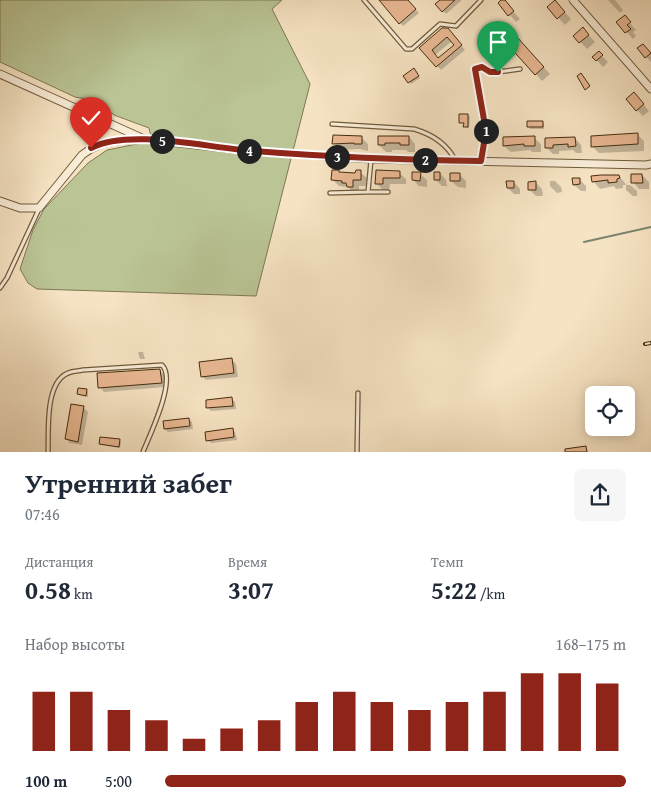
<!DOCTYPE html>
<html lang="ru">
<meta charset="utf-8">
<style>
body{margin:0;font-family:"Gentium Book Plus",serif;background:#f6f6f7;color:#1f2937;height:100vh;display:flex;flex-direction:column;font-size:19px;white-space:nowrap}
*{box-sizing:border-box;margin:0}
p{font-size:16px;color:#747a83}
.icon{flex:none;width:28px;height:28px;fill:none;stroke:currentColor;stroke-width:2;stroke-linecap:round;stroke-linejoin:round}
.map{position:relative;height:452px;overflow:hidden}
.panel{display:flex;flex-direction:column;background:#fff;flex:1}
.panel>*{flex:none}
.tools{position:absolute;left:585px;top:386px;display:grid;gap:10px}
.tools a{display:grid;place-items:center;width:50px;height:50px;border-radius:8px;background:#fff;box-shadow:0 2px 12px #0003;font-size:25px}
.pin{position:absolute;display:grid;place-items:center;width:42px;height:42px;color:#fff;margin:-51px -21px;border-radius:50% 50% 50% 0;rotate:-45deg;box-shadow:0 0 5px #0007}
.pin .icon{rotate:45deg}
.km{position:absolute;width:25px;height:25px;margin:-12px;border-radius:50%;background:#222;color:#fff;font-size:14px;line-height:25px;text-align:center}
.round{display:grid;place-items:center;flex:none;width:52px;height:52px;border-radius:8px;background:#f6f6f7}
.headline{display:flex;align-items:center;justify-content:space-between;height:85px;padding:0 25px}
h1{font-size:28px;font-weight:700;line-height:38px}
.metrics{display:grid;grid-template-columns:repeat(3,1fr);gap:8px;height:85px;padding:5px 25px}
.metrics div{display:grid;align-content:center}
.metrics b{font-size:25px;font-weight:700}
.metrics small{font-size:14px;font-weight:400}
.metrics p{font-size:14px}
.chart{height:140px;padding:10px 25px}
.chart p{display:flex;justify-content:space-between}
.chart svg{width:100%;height:90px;margin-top:5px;stroke:#8f2418;stroke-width:6}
ul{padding:0 25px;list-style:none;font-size:16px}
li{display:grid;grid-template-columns:80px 60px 1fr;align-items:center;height:38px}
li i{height:12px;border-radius:6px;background:#8f2418}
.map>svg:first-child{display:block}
.green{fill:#bac495;stroke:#7f7852}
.shadow{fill:#0003;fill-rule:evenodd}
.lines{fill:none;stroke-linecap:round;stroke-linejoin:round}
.stream{stroke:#7a856d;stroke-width:2}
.building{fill:#e9b893;stroke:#442d0e;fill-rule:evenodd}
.lane-casing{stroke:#705a3b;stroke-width:5.5}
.street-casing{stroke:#705a3b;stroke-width:9}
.lane{stroke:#f9edd8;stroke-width:3}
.street{stroke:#f9edd8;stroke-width:7}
.rail-casing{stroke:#442d0e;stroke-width:4}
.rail{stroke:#f9edd8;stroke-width:2;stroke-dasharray:5.5;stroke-linecap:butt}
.route-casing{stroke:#fff;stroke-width:10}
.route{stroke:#8f2418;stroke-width:6}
</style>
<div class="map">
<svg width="651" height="452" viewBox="0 0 651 452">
<rect width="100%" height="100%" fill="#f6e3c3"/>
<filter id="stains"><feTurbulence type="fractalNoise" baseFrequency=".004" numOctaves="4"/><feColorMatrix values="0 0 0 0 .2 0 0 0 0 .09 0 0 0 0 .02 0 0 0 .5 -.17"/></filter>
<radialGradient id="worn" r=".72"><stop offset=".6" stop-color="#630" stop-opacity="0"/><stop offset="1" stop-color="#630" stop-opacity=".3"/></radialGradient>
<path class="green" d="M0,0H282L272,9L310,84L256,296L37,289L28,283L20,269L33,230L44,209L88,163L107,150L152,141L149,128L114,115L97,101L75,97L0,62Z"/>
<path class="shadow" d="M380,0H407L419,13L403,26Z
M442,0H462L446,14L437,4Z
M503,0L520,19L516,22L499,3Z
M608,0H615L623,10L620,13Z
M549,7L561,8L571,19L565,25Z
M624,17L636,30L633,32L636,36L633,39L618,22Z
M583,29L595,42L587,49L575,36Z
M452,34L465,50L441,70L421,48ZM452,41L455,45L438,59L435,55Z
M523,45L550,74L542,81L536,74Z
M643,45L651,54V62L639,49Z
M599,53L608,62L603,67L594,57Z
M415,72L420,78L411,84L409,82Z
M640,100L649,111L643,116L637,110Z
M468,115L470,117L469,128H467L465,124L461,122Z
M542,122L544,124V129H530L529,127Z
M637,134L644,141V151L599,153L593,147Z
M361,137L368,144V151L360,149L340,150L334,143Z
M379,137H409L415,144V152H408L406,150H392V152H386L379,145Z
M534,138L541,144V152H532L530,150L511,152L504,146Z
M575,138L581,145L582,153H576L573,150L559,151V154H553L546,147V140Z
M377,171L399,173L406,179V184H390L389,191L383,190L377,184Z
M339,172L341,174H357L360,172L367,178V186H359V194H355L348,187L339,186L333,180Z
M440,173L446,180L447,186H442L436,180Z
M420,174L427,180V187L419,186L413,180Z
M459,174L466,181V188L458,187L451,181Z
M642,175L649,182V189H639L633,182Z
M619,176L625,183L626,185H623V188L616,189L614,186L600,189L594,182L593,178Z
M579,179L586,186V191H581L574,185Z
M550,181H555L561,187L562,192L557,193L550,186Z
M514,182L520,189V194H514L508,188Z
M536,183L542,189L543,196H536L529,189Z
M626,185H630L637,191V196H633L626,190Z
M138,352H143L145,359H140Z
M232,360L236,364L238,377L206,380L202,376Z
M159,370L164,374L165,387L104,392L100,387Z
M86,390L88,392V397L78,394Z
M232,399L235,402L236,409L211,411L208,408Z
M83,407L88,412L82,445L70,443L66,439Z
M189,419L192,422L193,429L168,432L165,429Z
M232,429L235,432L237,440L211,443L208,440Z
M119,440L121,442L120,448L102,445L100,444Z"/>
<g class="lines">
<path class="stream" d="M584,242L651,227"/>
</g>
<path class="building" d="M379,0H408L416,9L399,24Z
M440,0H455L442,12L435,4Z
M501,0H505L514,11L508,16L498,3Z
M555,0L565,12L557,19L547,7Z
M625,15L631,22L627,25L631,29L625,33L616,22Z
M583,27L589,35L579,43L573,36Z
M442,28H448L462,45L436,67L419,48ZM447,37L454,45L438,58L432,50Z
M517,37L544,67L535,75L508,45Z
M643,44L651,53L645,58L637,48Z
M599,51L603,55L596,61L592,57Z
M414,68L419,76L408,83L403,76Z
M581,73L590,86L585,90L577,76Z
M634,92L644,104L636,111L626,99Z
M459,114H468V127H463L464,123H459Z
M527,121H543V127H527Z
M638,133V144L591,147V136Z
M333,135L362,136V144H354V143L332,144Z
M378,136H409V145H400V143H385V145H378Z
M535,136V146H524V144L503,146V137Z
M575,137L576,146L568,147V144L553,145V148H545V138Z
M332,170H339V172L355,173L356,170H361V180H353V187H347L346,183H342V181L331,180Z
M376,170L400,171V178H383V184H375Z
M412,172H421L420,181L412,180Z
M434,172H440V180H434Z
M450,173H460V181H450Z
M631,174H642L643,183H631Z
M601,175H619L620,178L617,179V182L608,183V180L592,182L591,176Z
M572,178H580V184L573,185Z
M506,181H514V188H507Z
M536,181V190H528V182Z
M232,358L234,373L201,377L199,362Z
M160,369L162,383L98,388L97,373Z
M78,388L87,389L86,396L77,394Z
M232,397L233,406L206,408V400Z
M71,404L84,406L78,442L65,439Z
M189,418L190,426L164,429L163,421Z
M233,428L234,437L206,441L205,432Z
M100,437L120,439L119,447L99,444Z
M586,446L587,452H565V449Z"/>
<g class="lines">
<g class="lane-casing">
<path id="lane" d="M364,0L406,49H412L440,24L456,26L481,0
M332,124L414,129C431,134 447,144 455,160
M481,161L486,131L475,69L482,67L490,72H498L520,69
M368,192H388
M330,193L368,192L371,160
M0,288L7,278L39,209
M48,452C49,430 44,379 71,372C75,371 79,371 83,370L162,365C177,380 150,434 143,452
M357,452L358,393"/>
</g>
<g class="street-casing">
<path id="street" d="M573,0L651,89
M0,74L144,139L250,151L371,159L646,165L651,164
M0,201L20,208H39L82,155C102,139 119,141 143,139"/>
</g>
<use href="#lane" class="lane"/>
<use href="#street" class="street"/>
<g class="rail-casing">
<path id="rail" d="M645,344L651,343"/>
</g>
<use href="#rail" class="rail"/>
</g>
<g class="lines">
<g class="route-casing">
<path id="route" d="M91,148C130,128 208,148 253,151C329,157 405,160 481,161L486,131L475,69L482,67L490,72H498"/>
</g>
<use href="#route" class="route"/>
</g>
<rect width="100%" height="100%" filter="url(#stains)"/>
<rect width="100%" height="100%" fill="url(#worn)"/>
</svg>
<div class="tools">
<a><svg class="icon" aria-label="locate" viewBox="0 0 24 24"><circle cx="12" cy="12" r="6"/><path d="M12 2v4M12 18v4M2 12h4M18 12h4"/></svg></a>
</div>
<div class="pin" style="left:498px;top:72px;background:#1e9e55"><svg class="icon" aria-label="arrive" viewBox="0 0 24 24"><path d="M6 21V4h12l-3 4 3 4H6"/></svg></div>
<div class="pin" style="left:91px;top:148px;background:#d93025"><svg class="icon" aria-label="check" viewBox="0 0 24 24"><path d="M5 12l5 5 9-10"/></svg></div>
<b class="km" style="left:486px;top:131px">1</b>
<b class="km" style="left:425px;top:160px">2</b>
<b class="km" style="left:337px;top:157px">3</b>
<b class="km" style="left:249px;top:151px">4</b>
<b class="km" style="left:162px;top:141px">5</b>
</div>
<section class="panel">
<div class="headline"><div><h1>Утренний забег</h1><p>07:46</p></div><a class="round"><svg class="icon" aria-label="share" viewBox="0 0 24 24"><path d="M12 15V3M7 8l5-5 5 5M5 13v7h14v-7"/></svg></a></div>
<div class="metrics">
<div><p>Дистанция</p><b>0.58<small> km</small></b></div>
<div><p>Время</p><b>3:07</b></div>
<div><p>Темп</p><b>5:22<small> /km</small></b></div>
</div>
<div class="chart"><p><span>Набор высоты</span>168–175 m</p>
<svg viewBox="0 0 160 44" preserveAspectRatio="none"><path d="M5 44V15M15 44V15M25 44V24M35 44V29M45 44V38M55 44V33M65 44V29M75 44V20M85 44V15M95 44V20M105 44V24M115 44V20M125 44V15M135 44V6M145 44V6M155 44V11"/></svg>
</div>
<ul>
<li><b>100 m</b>5:00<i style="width:100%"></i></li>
</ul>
</section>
